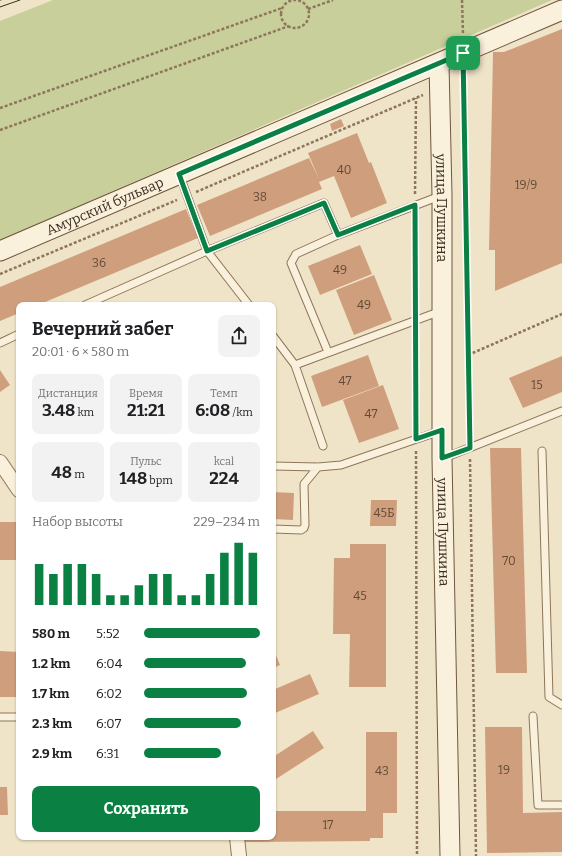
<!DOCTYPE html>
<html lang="ru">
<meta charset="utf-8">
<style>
body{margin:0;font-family:Bitter,serif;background:#f2f2f2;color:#202124;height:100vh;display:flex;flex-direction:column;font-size:15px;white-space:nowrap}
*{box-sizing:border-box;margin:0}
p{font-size:13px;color:#757577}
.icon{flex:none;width:22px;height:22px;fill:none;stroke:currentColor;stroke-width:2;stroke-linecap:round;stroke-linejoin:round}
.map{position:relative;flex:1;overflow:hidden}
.side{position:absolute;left:16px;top:302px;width:260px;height:538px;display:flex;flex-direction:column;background:#fff;border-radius:8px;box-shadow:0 1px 3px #0004}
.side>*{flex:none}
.pin{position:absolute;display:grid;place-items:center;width:34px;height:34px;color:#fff;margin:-17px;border-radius:8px;box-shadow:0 2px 6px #0006}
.round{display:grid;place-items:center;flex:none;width:42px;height:42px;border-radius:8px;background:#f2f2f2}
.summary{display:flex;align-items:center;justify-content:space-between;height:68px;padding:0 16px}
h1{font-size:18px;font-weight:700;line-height:30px}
.figures{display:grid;grid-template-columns:repeat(3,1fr);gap:6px;height:68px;padding:4px 16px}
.figures div{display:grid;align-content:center;border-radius:8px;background:#f2f2f2;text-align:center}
.figures b{font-size:17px;font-weight:700}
.figures small{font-size:11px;font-weight:400}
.figures p{font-size:11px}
.chart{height:112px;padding:8px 16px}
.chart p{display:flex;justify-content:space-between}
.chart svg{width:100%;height:72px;margin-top:4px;stroke:#0b8043;stroke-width:6}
.primary-button{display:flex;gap:8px;margin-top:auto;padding:8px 16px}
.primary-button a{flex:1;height:46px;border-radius:8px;background:#0b8043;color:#fff;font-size:16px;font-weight:700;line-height:46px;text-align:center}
ul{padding:0 16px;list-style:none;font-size:13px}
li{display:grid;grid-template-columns:64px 48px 1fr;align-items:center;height:30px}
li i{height:10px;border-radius:5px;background:#0b8043}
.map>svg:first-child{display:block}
.green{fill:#c9cf9b}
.building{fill:#cf9f7d}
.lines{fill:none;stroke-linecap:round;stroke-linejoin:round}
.lane-casing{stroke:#8d765c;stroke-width:9}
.street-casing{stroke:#8d765c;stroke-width:16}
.secondary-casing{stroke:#6f573f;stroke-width:21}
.path{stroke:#8d765c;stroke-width:2.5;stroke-dasharray:3 2;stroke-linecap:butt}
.lane{stroke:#faf1dc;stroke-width:7}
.street{stroke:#faf1dc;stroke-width:14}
.secondary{stroke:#faf1dc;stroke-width:19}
.tram{stroke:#3d2e20;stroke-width:1}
.route-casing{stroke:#fff;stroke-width:8}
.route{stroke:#0b8043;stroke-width:5}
.labels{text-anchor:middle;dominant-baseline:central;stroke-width:3;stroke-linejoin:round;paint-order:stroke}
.number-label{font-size:12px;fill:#624a37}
.street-label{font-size:14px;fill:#3d2e20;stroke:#f7eed8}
</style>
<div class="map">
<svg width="562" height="856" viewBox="0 0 562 856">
<rect width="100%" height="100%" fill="#f0e4c8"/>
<path class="green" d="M53,0H552L0,240V21Z"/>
<path class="building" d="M562,29V263L495,291V250H489L493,52H504Z
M341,119L344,126L332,131L330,124Z
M357,133L369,163L371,162L387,203L351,218L334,176L319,182L322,189L210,236L197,205L309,158L319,179L308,153Z
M186,209L198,238L38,305H19V313L0,321V287Z
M360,245L372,274L320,295L308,266Z
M374,275L392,320L354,335L336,290Z
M368,355L379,386L322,407L311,376Z
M562,356V392L523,408L509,378Z
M0,370L10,385L0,392Z
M383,385L399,429L359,443L343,400Z
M490,448H521L527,673H496Z
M273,492L294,493L293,520L273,519Z
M371,500H397L396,526H370Z
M0,522H17V560H0Z
M350,544H386V687H349L350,634H333L334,558H350Z
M273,648L280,665L273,668Z
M0,651L19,652V697H0Z
M310,674L319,694L273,714V690Z
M485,727H522L523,813L562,812V852L487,853Z
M313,731L324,748L273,781V757Z
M366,732H397V813H383V838H370V841L241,842V837H273V811H366Z
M0,787H7L8,815H0Z
M188,837H220L218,840L188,838Z"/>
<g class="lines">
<g class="lane-casing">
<path id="lane" d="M85,305L207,251L180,176
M249,305L207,251L324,203L338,235
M273,336L295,365
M0,343L19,334
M328,352L291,263L296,254L338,235L440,196
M323,446L295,365L441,311
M542,451L549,697L562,705
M444,458L562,411
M273,466L318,467L341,465L440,431
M273,529L301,530L304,528L305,525L304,484L318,467
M533,716L538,805H562
M0,717H19"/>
</g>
<g class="street-casing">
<path id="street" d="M0,462L19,490
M237,837L239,856"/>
</g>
<g class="secondary-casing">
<g id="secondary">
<path id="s1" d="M439,64L442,195V458L450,856"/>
<path id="s2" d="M0,251L562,10"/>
</g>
</g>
<path class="path" d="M462,0L463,34
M281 14a14 14 0 1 1 28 0a14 14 0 1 1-28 0Z
M308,9L333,0
M464,71L469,438
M0,108L282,8
M0,130L289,26
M196,192L423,95
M415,194L416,98
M415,217L416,310
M0,274L177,200
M416,331V428
M468,355L562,314
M416,451L417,856
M470,459L476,856"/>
<use href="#lane" class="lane"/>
<use href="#street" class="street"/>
<use href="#secondary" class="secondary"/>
<path class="tram" d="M0,0H1
M0,7L20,0"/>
</g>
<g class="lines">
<g class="route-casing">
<path id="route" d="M463,53L470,448L442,458V430L416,439L415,205L338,235L324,203L207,251L179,174Z"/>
</g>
<use href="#route" class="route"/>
</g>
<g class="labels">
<g class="number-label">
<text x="344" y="170">40</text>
<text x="526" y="185">19/9</text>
<text x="260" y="197">38</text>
<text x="99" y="263">36</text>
<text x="340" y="270">49</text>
<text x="364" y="305">49</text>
<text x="345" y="381">47</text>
<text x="537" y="385">15</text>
<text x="371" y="414">47</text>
<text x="384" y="513">45Б</text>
<text x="509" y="561">70</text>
<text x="360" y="596">45</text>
<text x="504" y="770">19</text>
<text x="382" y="771">43</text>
<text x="328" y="825">17</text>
</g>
<g class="street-label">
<text stroke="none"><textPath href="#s2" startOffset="114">Амурский бульвар</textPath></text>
<text stroke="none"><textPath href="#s1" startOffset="144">улица Пушкина</textPath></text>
<text stroke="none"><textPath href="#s1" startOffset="468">улица Пушкина</textPath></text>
</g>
</g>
</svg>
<div class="pin" style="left:463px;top:53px;background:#1e9e55"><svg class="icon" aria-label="arrive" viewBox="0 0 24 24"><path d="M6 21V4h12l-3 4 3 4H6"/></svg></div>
<section class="side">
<div class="summary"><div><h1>Вечерний забег</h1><p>20:01 · 6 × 580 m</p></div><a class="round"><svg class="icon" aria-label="share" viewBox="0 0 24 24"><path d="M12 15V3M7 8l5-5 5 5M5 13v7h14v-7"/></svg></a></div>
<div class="figures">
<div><p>Дистанция</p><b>3.48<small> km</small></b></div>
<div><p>Время</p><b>21:21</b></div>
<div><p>Темп</p><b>6:08<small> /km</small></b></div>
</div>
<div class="figures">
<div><b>48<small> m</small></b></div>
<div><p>Пульс</p><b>148<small> bpm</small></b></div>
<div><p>kcal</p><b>224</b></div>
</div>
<div class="chart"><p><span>Набор высоты</span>229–234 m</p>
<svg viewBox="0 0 160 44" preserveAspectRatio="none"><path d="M5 44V19M15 44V25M25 44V19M35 44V19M45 44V25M55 44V38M65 44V38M75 44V32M85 44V25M95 44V25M105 44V38M115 44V38M125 44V25M135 44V12M145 44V6M155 44V12"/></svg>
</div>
<ul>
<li><b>580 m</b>5:52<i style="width:100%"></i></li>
<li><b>1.2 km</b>6:04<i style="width:88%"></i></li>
<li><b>1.7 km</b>6:02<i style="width:89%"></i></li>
<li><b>2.3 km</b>6:07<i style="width:84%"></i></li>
<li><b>2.9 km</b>6:31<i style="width:66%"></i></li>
</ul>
<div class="primary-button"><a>Сохранить</a></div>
</section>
</div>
